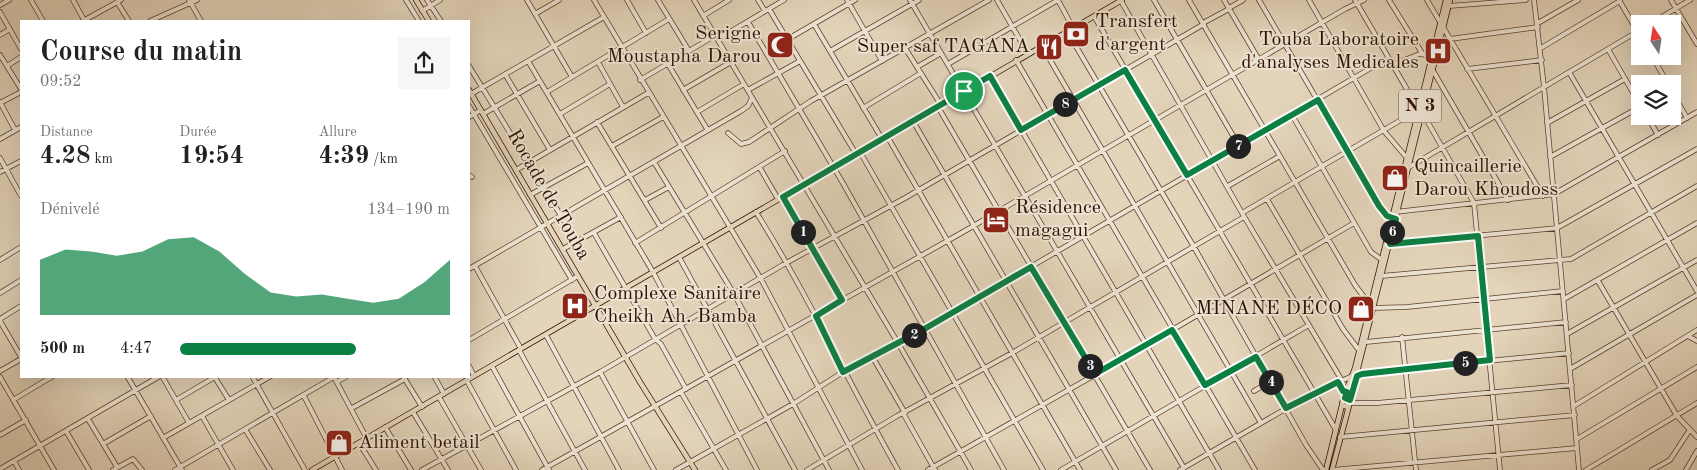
<!DOCTYPE html>
<html lang="fr">
<meta charset="utf-8">
<style>
body{margin:0;font-family:"Old Standard TT",serif;background:#f6f6f6;color:#222;height:100vh;display:flex;flex-direction:column;font-size:19px;white-space:nowrap}
*{box-sizing:border-box;margin:0}
p{font-size:16px;color:#767676}
.icon{flex:none;width:28px;height:28px;fill:none;stroke:currentColor;stroke-width:2;stroke-linecap:round;stroke-linejoin:round}
.map{position:relative;flex:1;overflow:hidden}
.sheet{position:absolute;left:20px;top:20px;width:450px;height:358px;display:flex;flex-direction:column;background:#fff;border-radius:0px;box-shadow:0 5px 20px #0002}
.sheet>*{flex:none}
.needle{width:32px;rotate:348deg}
.controls{position:absolute;left:1631px;top:15px;display:grid;gap:10px}
.controls a{display:grid;place-items:center;width:50px;height:50px;border-radius:0px;background:#fff;box-shadow:0 5px 20px #0002;font-size:25px}
.pin{position:absolute;display:grid;place-items:center;width:42px;height:42px;color:#fff;margin:-21px;border:2px solid #fff;border-radius:50%;box-shadow:0 1px 5px #0007}
.km{position:absolute;width:25px;height:25px;margin:-12px;border-radius:50%;background:#222;color:#fff;font-size:14px;line-height:25px;text-align:center}
.round{display:grid;place-items:center;flex:none;width:52px;height:52px;border-radius:0px;background:#f6f6f6}
.head{display:flex;align-items:center;justify-content:space-between;height:85px;padding:0 20px}
h1{font-size:28px;font-weight:600;line-height:38px}
.metrics{display:grid;grid-template-columns:repeat(3,1fr);gap:8px;height:85px;padding:5px 20px}
.metrics div{display:grid;align-content:center}
.metrics b{font-size:25px;font-weight:600}
.metrics small{font-size:14px;font-weight:400}
.metrics p{font-size:14px}
.chart{height:140px;padding:10px 20px}
.chart p{display:flex;justify-content:space-between}
.chart svg{width:100%;height:90px;margin-top:5px;fill:#0b8043;opacity:.7}
ul{padding:0 20px;list-style:none;font-size:16px}
li{display:grid;grid-template-columns:80px 60px 1fr;align-items:center;height:38px}
li i{height:12px;border-radius:6px;background:#0b8043}
.map>svg:first-child{display:block}
.lines{fill:none;stroke-linecap:round;stroke-linejoin:round}
.minor-casing{stroke:#5c412e;stroke-width:5.5}
.major-casing{stroke:#2f1000;stroke-width:6}
.minor{stroke:#ede3d2;stroke-width:4}
.major{stroke:#e3d4ba;stroke-width:4.5}
.route-casing{stroke:#fff;stroke-width:10}
.route{stroke:#0b8043;stroke-width:6}
.labels{text-anchor:middle;dominant-baseline:central;stroke-width:4;stroke-linejoin:round;paint-order:stroke}
.shield{fill:#ede3d2;stroke:#684f3f;stroke-width:1}
.shield-label{font-size:19px;font-weight:bold;fill:#2f1000}
.poi-label{font-size:20px;fill:#2f1000;stroke:#ede3d2;text-anchor:start}
.street-label{font-size:20px;fill:#2f1000;stroke:#ede3d2}
</style>
<div class="map">
<svg width="1697" height="470" viewBox="0 0 1697 470">
<rect width="100%" height="100%" fill="#e3d4ba"/>
<filter id="stains"><feTurbulence type="fractalNoise" baseFrequency=".004" numOctaves="4"/><feColorMatrix values="0 0 0 0 .2 0 0 0 0 .09 0 0 0 0 .02 0 0 0 .5 -.17"/></filter>
<radialGradient id="worn" r=".72"><stop offset=".6" stop-color="#630" stop-opacity="0"/><stop offset="1" stop-color="#630" stop-opacity=".3"/></radialGradient>
<g class="lines">
<g class="minor-casing">
<path id="minor" d="M31,0L43,21
M73,0L84,20
M189,0L201,21
M406,0L419,21
M427,0L441,21
M527,0L572,77
M594,0L761,279L862,470
M627,0L646,33
M658,0L689,51
M694,0L898,343L971,470
M758,0L765,11
M847,0L882,61
M910,0L1184,468
M997,0L1028,54
M1058,0L1073,28
M1154,0L1239,146
M1189,0L1355,285L1370,305
M1224,0L1259,60
M1259,0L1379,206L1386,215L1393,218
M1309,0L1384,131L1407,158
M1355,0L1419,110
M1389,0L1422,53L1431,59
M1427,0L1543,196
M1534,0L1544,87L1579,470
M1619,0L1640,36
M1671,0L1697,44
M1121,1L1242,213L1341,379
M117,2L129,21
M0,5L9,0
M1449,6L1526,0
M1229,8L1243,0
M769,9L856,154
M422,11L440,0
M0,12L21,49
M535,14L559,0
M703,16L729,0
M1094,16L1336,430
M83,21L121,0
M150,21L197,0
M748,22L844,185L1004,470
M1203,23L1229,9
M1538,23L1578,0
M814,24L882,139
M1650,24L1690,0
M1067,31L1194,247L1306,445L1323,470
M0,35L10,29
M718,39L784,0
M788,39L855,0
M1450,39L1538,27
M1042,46L1261,423
M905,48L941,105
M1541,48L1620,1
M1608,49L1640,105
M830,51L919,0
M0,55L21,89
M1652,56L1668,84
M1016,60L1255,470
M528,61L653,272L757,470
M598,62L623,107
M668,64L707,129
M948,64L1058,0
M1392,65L1422,53
M7,66L21,57
M469,66L577,242
M917,67L941,53
M1432,69L1508,200
M1467,69L1542,60
M1569,72L1697,291
M505,74L550,150
M990,76L1219,470
M640,80L716,35
M683,90L731,62
M748,90L800,61
M547,92L669,19
M1672,92L1687,118
M471,94L604,17
M0,102L15,130
M0,103L21,92
M469,106L572,280
M938,107L1150,470
M863,108L921,73
M697,112L744,84
M1422,112L1474,203L1500,470
M483,114L540,81
M560,114L610,84
M1292,115L1371,252L1382,260
M1647,116L1658,135
M469,117L481,110
M913,121L1116,470
M597,122L661,228
M1547,123L1625,79
M728,133L741,144L749,142L811,101L989,0
M887,136L1080,470
M0,139L21,127
M612,146L663,117
M860,152L1043,470
M1550,157L1640,107
M0,158L21,196
M654,162L734,294L829,470
M760,168L778,199
M1406,169L1640,30
M516,170L648,93
M0,172L21,161
M469,175L472,177
M1228,186L1280,156
M530,195L588,163
M783,197L842,300
M1267,199L1343,329L1358,349
M645,200L669,187
M756,212C808,295 850,385 898,470
M1395,212L1554,194L1697,112
M1242,213L1406,117L1418,116
M594,233L655,339L661,344L686,389
M635,243L785,151
M1390,244L1557,228L1697,149
M563,249L621,217
M679,257L795,470
M0,260L21,247
M475,266L521,349
M469,269L741,111L748,106L752,98
M1381,276L1571,259L1697,186
M1598,281L1677,416L1697,437
M0,293L21,280
M1564,299L1697,223
M1373,308L1407,307L1563,291
M0,319L21,306
M0,321L21,357
M1567,334L1697,260
M546,335L619,470
M1688,336L1697,341
M1402,337L1416,470
M469,340L578,276
M1366,342L1566,322
M519,350L585,470
M872,356L905,413
M469,366L474,376
M492,366L549,470
M1570,369L1697,295
M0,371L21,359
M600,372L654,470
M127,376L182,470
M162,376L189,423
M214,376L229,400
M252,376L305,470
M403,376L422,407
M434,376L444,394
M1357,376L1406,369L1569,353
M0,377L54,470
M334,377L367,439
M467,381L516,470
M337,382L347,376
M1338,382L1343,391L1347,392
M1254,391L1280,376
M681,392L726,470
M304,396L342,470
M439,397L481,470
M13,400L53,376
M176,400L215,377
M1351,403H1377L1572,385
M1574,406L1697,330
M352,408L405,379
M413,412L448,470
M903,413L935,470
M202,416L233,470
M88,419L117,467
M385,427L411,470
M245,429L270,470
M66,431L89,470
M0,435L26,420
M1340,437L1575,415
M163,438L271,376
M1577,439L1697,367
M359,443L376,470
M103,444L151,416
M14,461L19,470
M0,469L160,376
M113,470L133,459L142,470
M175,470L334,377
M422,470L600,372L786,263L905,198L1204,24
M542,470L963,232L1345,9L1364,0
M676,470L793,404L843,372L926,328L1388,58
M807,470L897,416L1012,353L1244,217
M928,470L1121,360L1354,223
M1061,470L1309,325
M1180,470L1301,400L1352,376
M1332,470L1577,448
M1586,470L1697,403
M1652,470L1670,460L1689,431
M1686,470L1697,451"/>
</g>
<g class="major-casing">
<path id="major" d="M416,0L429,21
M469,90L640,382L695,470
M1345,398L1351,402L1347,407L1342,405C1342,398 1352,377 1355,368L1446,0
M1350,400L1450,0
M312,470L1122,0
M1326,470L1342,405
M1332,470L1349,406"/>
</g>
<use href="#minor" class="minor"/>
<use href="#major" class="major"/>
</g>
<g class="lines">
<g class="route-casing">
<path id="route" d="M1125,70L1187,175L1318,100L1379,206L1387,216L1396,219L1390,244L1478,236L1490,360L1362,374L1357,376L1350,400L1345,398L1347,392L1343,391L1338,382L1286,408L1256,357L1205,385L1172,330L1095,374L1031,267L926,328L843,372L816,316L842,300L783,197L990,76L1021,130Z"/>
</g>
<use href="#route" class="route"/>
</g>
<defs>
<g id="bank-square" transform="scale(1.4375)"><rect x="-9" y="-9" width="18" height="18" rx="4" fill="#8f2418" stroke="#ede3d2"/><path d="M-6-4H6V4H-6ZM0-2.3a2.3 2.3 0 1 0 0 4.6a2.3 2.3 0 1 0 0-4.6Z" fill="#fff"/></g>
<g id="mosque-square" transform="scale(1.4375)"><rect x="-9" y="-9" width="18" height="18" rx="4" fill="#8f2418" stroke="#ede3d2"/><path d="M3.5-4.9A6 6 0 1 0 3.5 4.9A5 5 0 1 1 3.5-4.9Z" fill="#fff"/></g>
<g id="restaurant-square" transform="scale(1.4375)"><rect x="-9" y="-9" width="18" height="18" rx="4" fill="#8f2418" stroke="#ede3d2"/><path d="M-5-6h1v4h1v-4h1v4h1v-4h1v5L-1.5 .5V6h-2V.5L-5-1ZM5-6V6H3V1.5H1.5Q1.5-4 5-6Z" fill="#fff"/></g>
<g id="hospital-square" transform="scale(1.4375)"><rect x="-9" y="-9" width="18" height="18" rx="4" fill="#8f2418" stroke="#ede3d2"/><path d="M-5-5h3v3.5h4V-5h3V5h-3V1.5h-4V5h-3Z" fill="#fff"/></g>
<g id="shop-square" transform="scale(1.4375)"><rect x="-9" y="-9" width="18" height="18" rx="4" fill="#8f2418" stroke="#ede3d2"/><path d="M-5-2.5h2.3a2.7 3.5 0 0 1 5.4 0H5L5.5 6h-11ZM-1.5-2.5h3a1.5 2.3 0 0 0-3 0Z" fill="#fff"/></g>
<g id="hotel-square" transform="scale(1.4375)"><rect x="-9" y="-9" width="18" height="18" rx="4" fill="#8f2418" stroke="#ede3d2"/><path d="M-6-4.5h1.5V1H6V5H4.5V3h-9V5H-6ZM-4 0a1.8 1.8 0 1 1 3.6 0ZM.5 0V-2.5h3Q6-2.5 6 0Z" fill="#fff"/></g>
</defs>
<g fill-rule="evenodd">
<use href="#bank-square" x="1076" y="34"/>
<use href="#mosque-square" x="780" y="45"/>
<use href="#restaurant-square" x="1049" y="47"/>
<use href="#hospital-square" x="1438" y="51"/>
<use href="#shop-square" x="1395" y="178"/>
<use href="#hotel-square" x="996" y="220"/>
<use href="#hospital-square" x="575" y="306"/>
<use href="#shop-square" x="1361" y="309"/>
<use href="#shop-square" x="339" y="443"/>
</g>
<g class="labels">
<rect class="shield" x="1399" y="89.5" width="42" height="33" rx="4"/>
<g class="shield-label">
<text x="1420" y="106">N 3</text>
</g>
<g class="poi-label">
<text x="1095" y="22">Transfert<tspan x="1095" dy="23">d'argent</tspan></text>
<text x="761" y="34" text-anchor="end">Serigne<tspan x="761" dy="23">Moustapha Darou</tspan></text>
<text x="1419" y="40" text-anchor="end">Touba Laboratoire<tspan x="1419" dy="23">d'analyses Medicales</tspan></text>
<text x="1030" y="47" text-anchor="end">Super saf TAGANA</text>
<text x="1414" y="167">Quincaillerie<tspan x="1414" dy="23">Darou Khoudoss</tspan></text>
<text x="1015" y="208">Résidence<tspan x="1015" dy="23">magagui</tspan></text>
<text x="594" y="294">Complexe Sanitaire<tspan x="594" dy="23">Cheikh Ah. Bamba</tspan></text>
<text x="1342" y="309" text-anchor="end">MINANE DÉCO</text>
<text x="358" y="443">Aliment betail</text>
</g>
<g class="street-label">
<text transform="translate(548 195) rotate(60)">Rocade de Touba</text>
</g>
</g>
<rect width="100%" height="100%" filter="url(#stains)"/>
<rect width="100%" height="100%" fill="url(#worn)"/>
</svg>
<div class="controls">
<a><svg class="needle" viewBox="-14 -14 28 28"><path d="M0-13l5 13h-10z" fill="#e53935"/><path d="M0 13l5-13h-10z" fill="#767676"/></svg></a>
<a><svg class="icon" aria-label="layers" viewBox="0 0 24 24"><path d="M12 4l9 5-9 5-9-5zM3 14l9 5 9-5"/></svg></a>
</div>
<div class="pin" style="left:964px;top:91px;background:#1e9e55"><svg class="icon" aria-label="arrive" viewBox="0 0 24 24"><path d="M6 21V4h12l-3 4 3 4H6"/></svg></div>
<b class="km" style="left:803px;top:232px">1</b>
<b class="km" style="left:914px;top:335px">2</b>
<b class="km" style="left:1090px;top:366px">3</b>
<b class="km" style="left:1271px;top:382px">4</b>
<b class="km" style="left:1465px;top:363px">5</b>
<b class="km" style="left:1392px;top:232px">6</b>
<b class="km" style="left:1238px;top:146px">7</b>
<b class="km" style="left:1065px;top:104px">8</b>
<section class="sheet">
<div class="head"><div><h1>Course du matin</h1><p>09:52</p></div><a class="round"><svg class="icon" aria-label="share" viewBox="0 0 24 24"><path d="M12 15V3M7 8l5-5 5 5M5 13v7h14v-7"/></svg></a></div>
<div class="metrics">
<div><p>Distance</p><b>4.28<small> km</small></b></div>
<div><p>Durée</p><b>19:54</b></div>
<div><p>Allure</p><b>4:39<small> /km</small></b></div>
</div>
<div class="chart"><p><span>Dénivelé</span>134–190 m</p>
<svg viewBox="0 0 160 44" preserveAspectRatio="none"><path d="M0 44V17L10 12L20 13L30 15L40 13L50 7L60 6L70 13L80 24L90 33L100 35L110 34L120 36L130 38L140 36L150 28L160 17V44z"/></svg>
</div>
<ul>
<li><b>500 m</b>4:47<i style="width:65%"></i></li>
</ul>
</section>
</div>
